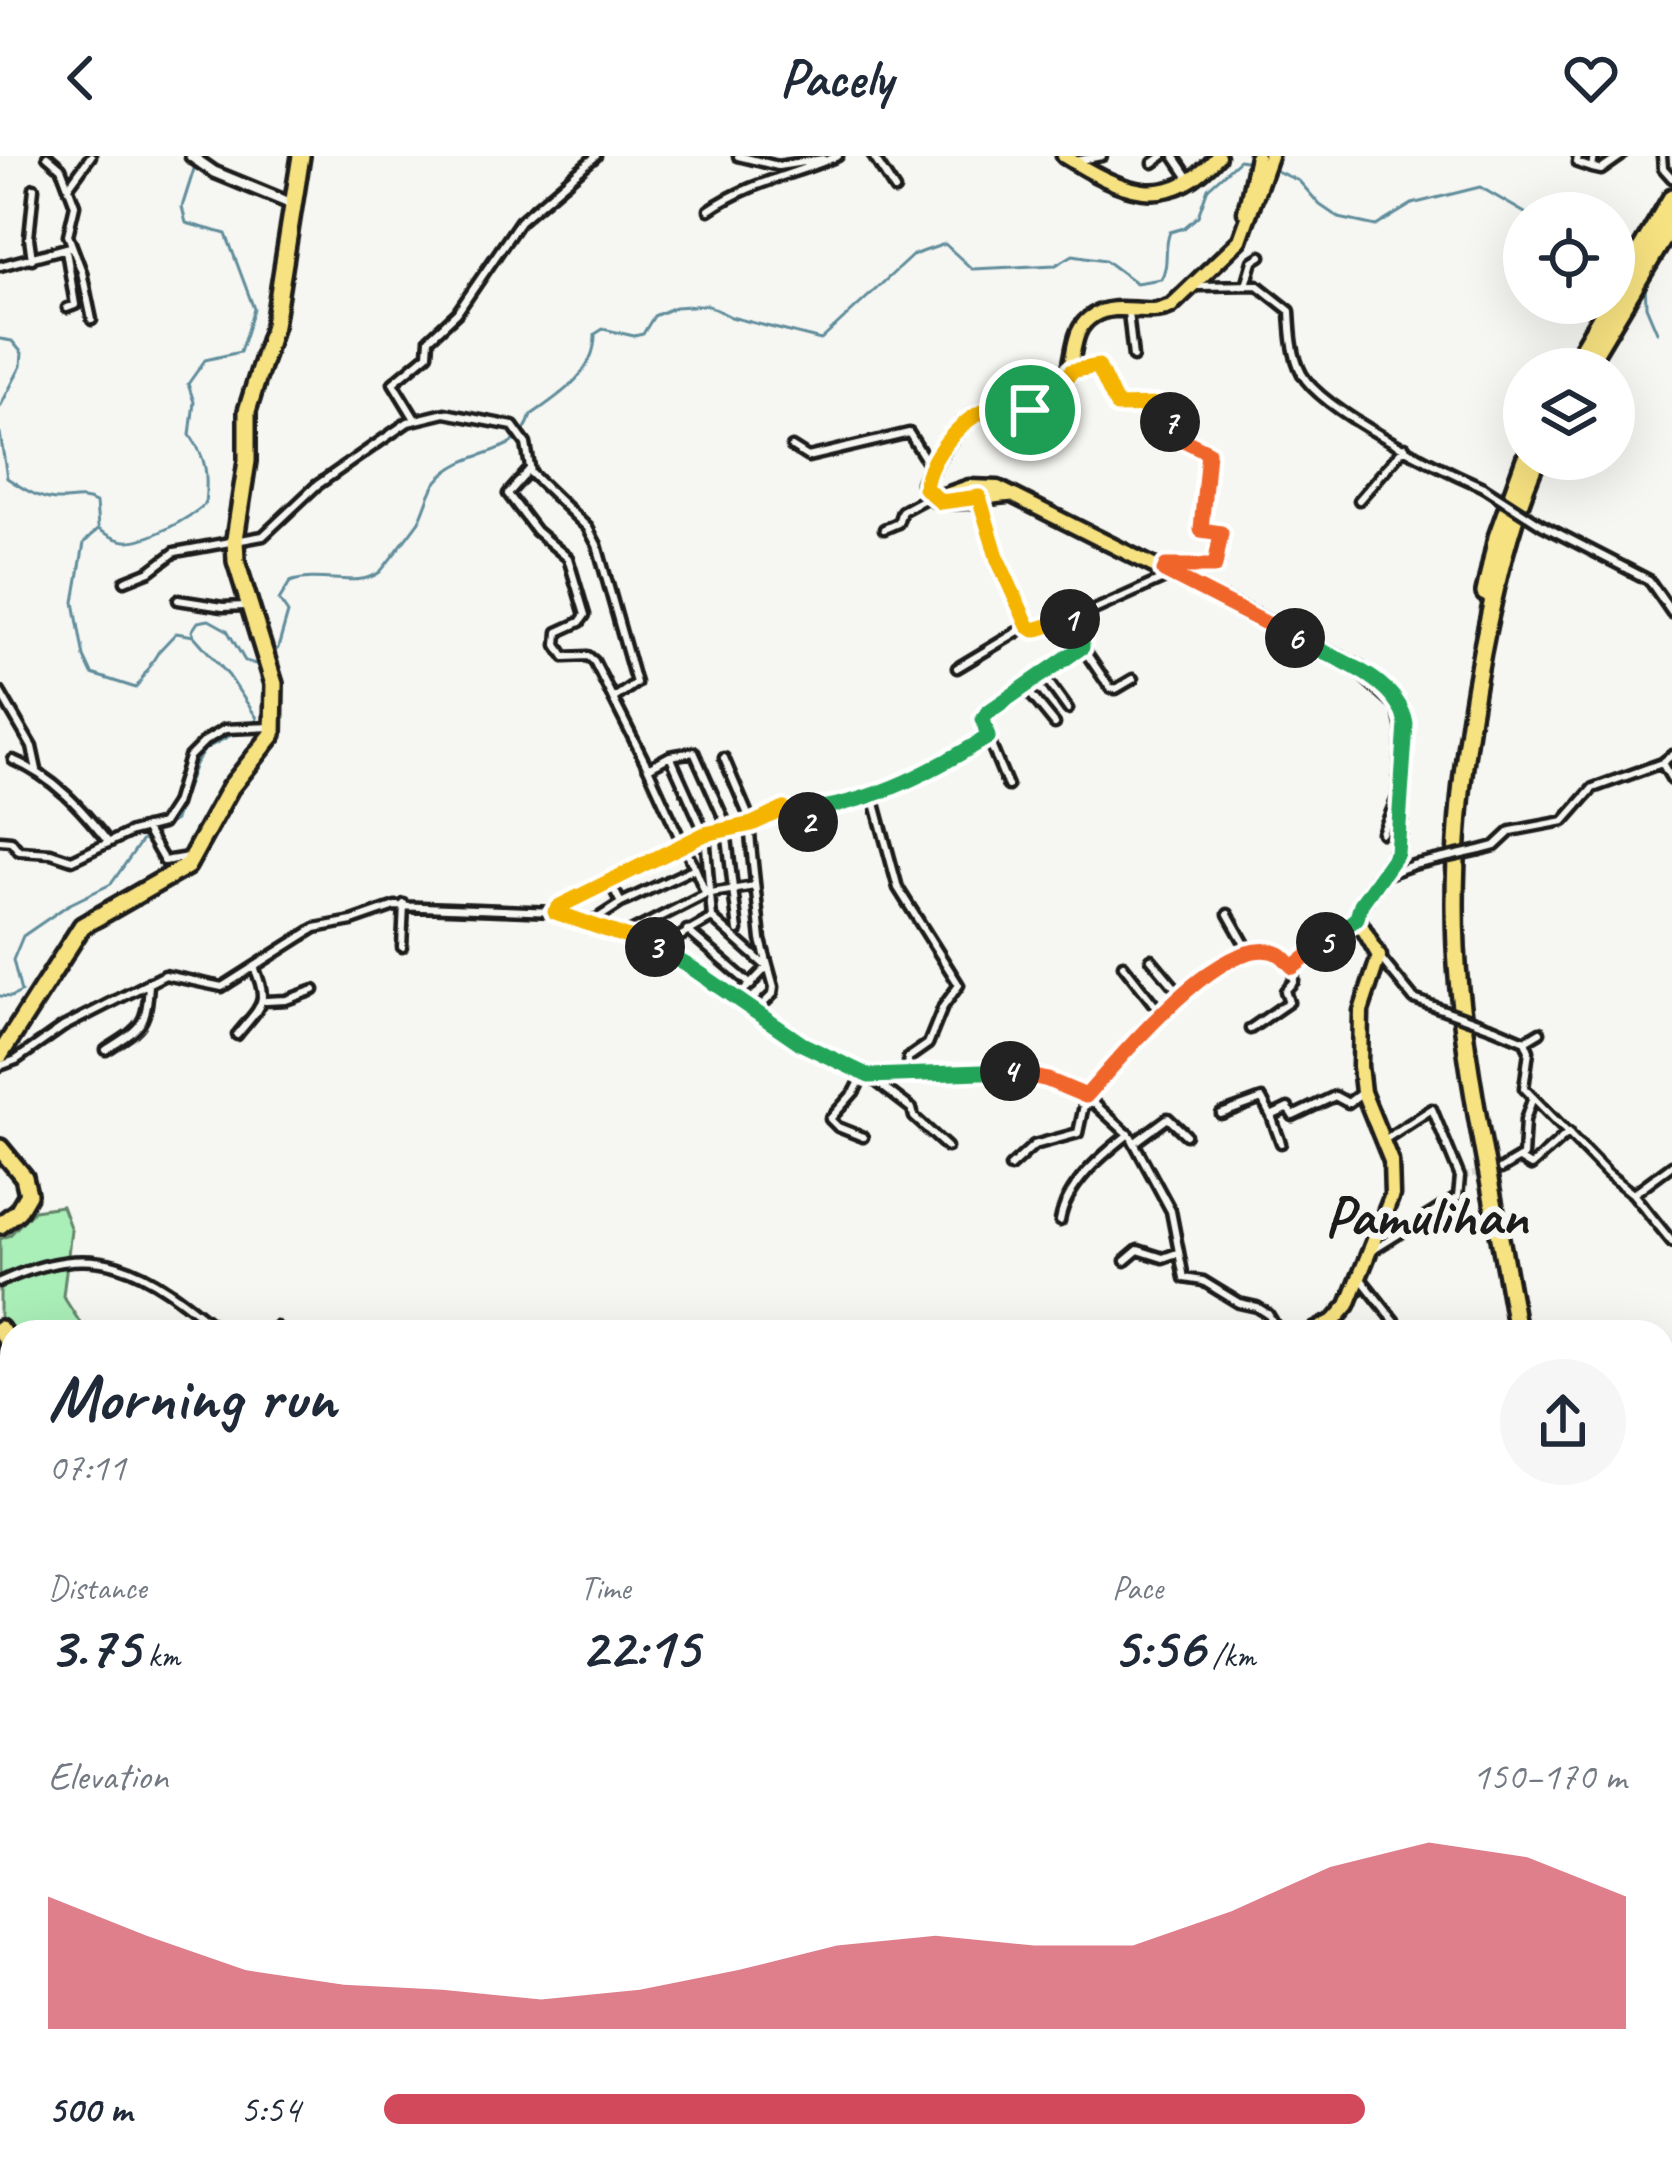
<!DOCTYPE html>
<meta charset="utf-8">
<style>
body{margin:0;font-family:Caveat,sans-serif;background:#f6f6f7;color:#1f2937;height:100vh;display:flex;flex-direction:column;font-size:45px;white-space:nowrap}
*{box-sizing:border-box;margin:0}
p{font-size:39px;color:#747a83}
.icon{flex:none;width:66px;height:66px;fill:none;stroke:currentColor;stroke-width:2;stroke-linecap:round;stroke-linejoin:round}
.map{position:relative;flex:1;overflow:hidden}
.drawer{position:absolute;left:0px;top:1164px;width:1674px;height:858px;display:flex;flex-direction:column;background:#fff;border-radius:36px 36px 0 0;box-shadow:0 12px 48px #0002}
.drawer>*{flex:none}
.controls{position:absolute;left:1503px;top:36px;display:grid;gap:24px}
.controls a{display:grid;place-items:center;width:132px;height:132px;border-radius:50%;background:#fff;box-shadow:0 12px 48px #0002;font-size:60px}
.pin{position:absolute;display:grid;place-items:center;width:102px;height:102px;color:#fff;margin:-51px;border:6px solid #fff;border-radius:50%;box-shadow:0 3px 12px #0007}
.km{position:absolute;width:60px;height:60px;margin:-30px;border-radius:50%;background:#222;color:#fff;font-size:33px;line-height:60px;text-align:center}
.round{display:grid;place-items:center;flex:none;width:126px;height:126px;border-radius:63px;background:#f6f6f7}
.summary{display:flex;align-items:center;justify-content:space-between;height:204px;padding:0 48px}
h1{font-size:66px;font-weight:700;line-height:90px}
.figures{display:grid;grid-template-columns:repeat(3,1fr);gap:18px;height:204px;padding:12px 48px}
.figures div{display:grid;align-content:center}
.figures b{font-size:60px;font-weight:700}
.figures small{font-size:33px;font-weight:400}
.figures p{font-size:33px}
.chart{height:336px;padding:24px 48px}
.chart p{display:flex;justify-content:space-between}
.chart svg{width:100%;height:216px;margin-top:12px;fill:#d1495b;opacity:.7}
ul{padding:0 48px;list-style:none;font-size:39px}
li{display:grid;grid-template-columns:192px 144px 1fr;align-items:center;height:90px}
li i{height:30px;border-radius:15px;background:#d1495b}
header{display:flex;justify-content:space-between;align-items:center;height:156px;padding:0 48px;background:#fff;font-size:54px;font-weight:700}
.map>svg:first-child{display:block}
.green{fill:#aaeeb8;stroke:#63856a;stroke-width:3}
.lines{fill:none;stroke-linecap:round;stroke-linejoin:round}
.stream{stroke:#608d9b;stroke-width:3}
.street-tunnel{stroke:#d5d5d2;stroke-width:6;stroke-dasharray:6 3;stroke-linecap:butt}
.highway-tunnel{stroke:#d5d5d2;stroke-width:15;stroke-dasharray:15 8;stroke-linecap:butt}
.street-casing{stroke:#1c1c1c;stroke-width:15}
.secondary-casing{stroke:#1c1c1c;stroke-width:18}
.primary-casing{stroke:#1c1c1c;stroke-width:21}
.highway-casing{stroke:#1c1c1c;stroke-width:24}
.street{stroke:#f6f6f2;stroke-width:6}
.secondary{stroke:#f6f6f2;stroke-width:9}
.primary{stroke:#f7e281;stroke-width:12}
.highway{stroke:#f7e281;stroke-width:15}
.street-bridge-casing{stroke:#1c1c1c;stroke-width:15;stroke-linecap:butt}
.street-bridge{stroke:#f6f6f2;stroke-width:6}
.split-1-casing{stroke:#fff;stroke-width:24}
.split-2-casing{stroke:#fff;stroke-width:24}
.split-3-casing{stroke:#fff;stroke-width:24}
.split-4-casing{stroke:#fff;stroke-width:24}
.split-5-casing{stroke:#fff;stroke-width:24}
.split-6-casing{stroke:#fff;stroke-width:24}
.split-7-casing{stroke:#fff;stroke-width:24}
.split-8-casing{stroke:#fff;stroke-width:24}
.split-1{stroke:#f5b400;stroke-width:15}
.split-2{stroke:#22a559;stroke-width:15}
.split-3{stroke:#f5b400;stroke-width:15}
.split-4{stroke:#22a559;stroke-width:15}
.split-5{stroke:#f0652b;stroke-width:15}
.split-6{stroke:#22a559;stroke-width:15}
.split-7{stroke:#f0652b;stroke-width:15}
.split-8{stroke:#f5b400;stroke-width:15}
.labels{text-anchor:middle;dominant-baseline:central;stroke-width:12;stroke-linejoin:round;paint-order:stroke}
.quarter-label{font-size:57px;font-weight:bold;fill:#1c1c1c;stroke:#f6f6f2}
</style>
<header><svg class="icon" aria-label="back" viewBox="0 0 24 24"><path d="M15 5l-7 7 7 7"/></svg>Pacely<svg class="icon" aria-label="heart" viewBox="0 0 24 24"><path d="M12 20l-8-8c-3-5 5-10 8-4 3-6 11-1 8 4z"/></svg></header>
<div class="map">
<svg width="1672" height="2022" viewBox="0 0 1672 2022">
<rect width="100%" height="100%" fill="#f6f6f2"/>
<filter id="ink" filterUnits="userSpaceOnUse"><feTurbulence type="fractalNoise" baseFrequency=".00833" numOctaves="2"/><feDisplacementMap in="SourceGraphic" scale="24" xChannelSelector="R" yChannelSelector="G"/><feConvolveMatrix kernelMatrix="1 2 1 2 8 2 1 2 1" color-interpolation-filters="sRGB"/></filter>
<g filter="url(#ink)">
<path class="green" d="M62,1050L71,1074L63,1140L86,1176H12V1488L9,1498L12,1545L0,1556V1083L10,1079L34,1054Z"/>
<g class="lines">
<path class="stream" d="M1272,13L1299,25L1320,49L1339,62L1376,70L1412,48L1480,31L1525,57
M1645,127L1646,150L1657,176
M0,183L12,185L22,197L21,210L0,251
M0,277L7,322C22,332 37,342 55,344C72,345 80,339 96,347L98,371
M194,480L192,475L198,466L209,464L227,474L245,505L259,509
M271,500L278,492L288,457L279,444L290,426C319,415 358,433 380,416C382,414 416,370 419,365C426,353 429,334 438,324C469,289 518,305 531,259C558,240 596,217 595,178L603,173L634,180L643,178L654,160L675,151L707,149L731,161L821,184L913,99L945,88L972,113L1056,109L1073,99L1105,104L1136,127L1161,123C1170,107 1163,93 1170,76L1184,72L1198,60L1208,32L1239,4L1251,6
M0,840L11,841L21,836L13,804L23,780L68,749L111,728L142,684L175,664L195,608L205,593L239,575L251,576L257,562L229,520L194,480L176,477L159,495L136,532L92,518L84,501L74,446L84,387L98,373C107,378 114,384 125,385C146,387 190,362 205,348C208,319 207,303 190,279L194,246L188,228L205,204L240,196L254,153L226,78L186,67L182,51L195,10
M0,1210V1223"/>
<path class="street-tunnel" d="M1463,1020L1501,1013"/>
<path class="highway-tunnel" d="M1662,1979L1669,2022
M1641,2010L1644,2022"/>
<g class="street-casing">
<path id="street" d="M47,0L61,12L75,49L68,79L82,116L92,164
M738,0L778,10L823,3
M873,0L895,34
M1174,0L1189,22
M1578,0L1577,7L1592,12
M1594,0L1592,12L1601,14L1621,0
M1662,0L1663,12L1672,22
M1075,5L1102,0
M1153,7L1163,0
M69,30L91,0
M709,54C748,27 795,18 838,0
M66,94L75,149L67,152
M32,103L29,82L34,32
M0,110L70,91
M1246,129L1253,105L1261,100
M1198,130L1257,129L1290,155C1291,176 1292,199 1302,218C1323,256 1442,313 1483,331
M1128,156L1133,201
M1071,215L1099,210L1117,250L1165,251L1173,279L1208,295L1200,373L1221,377L1219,407L1211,411L1166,410L1165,414
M415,263L393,227L428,198L429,183L457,157L520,65L596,0
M792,291L808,301L909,277L929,309
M529,314L508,338L536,375L568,402L585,459L580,466L558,476L557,489L565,501L588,500L594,505L648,612
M980,344L998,404L1027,470
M1359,344L1405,291
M1542,369L1649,424L1672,457
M884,373L898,367L902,355L930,340
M125,425L150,415L175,396L263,380L316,330L408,266L445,257L513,270L526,288L531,317L588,372L597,389L636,527L613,543
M178,444L223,451L245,450
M1082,491L1110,532L1116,533L1133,523
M957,512L1027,470L1034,474L1083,459
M1042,517L1068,553
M1024,530L1055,568
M0,536L32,591L37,614
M988,582L1008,630
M670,600L705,678L683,689L648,612L670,600L694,596L728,672
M724,602L752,668L749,669L761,784L774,831L773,838L755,856
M13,604C55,622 81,652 109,687
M1662,607L1672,624
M873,640L898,732L959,829L943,851L928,888L908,902V916
M752,668L785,653L798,668H804L815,653C878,643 933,614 988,582L983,563L988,556L1082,491L1083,459L1172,419
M145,672L164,705L188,701
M726,673L738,775
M1382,677L1397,642
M0,684L11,685L19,695L51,697L72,704L131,676L162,668L175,648L189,601L205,585L225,573L272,571
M1480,694L1495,690L1511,675L1564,665L1593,632L1662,607L1672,599
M695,712L705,736
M1388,718L1413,709
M610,726L621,747
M555,756L560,750L683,689L695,712L621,747L589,768
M1228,758L1250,797
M712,762L705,678L748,669
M687,774L751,829
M627,778L705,738L755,730
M679,781L712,762L767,811L735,844
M402,791L404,748
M1379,800L1414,843
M1151,803L1182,840
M1123,809L1160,856
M266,845L286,844L314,834
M1494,872L1525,885L1529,895L1524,932L1608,1018L1633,1038L1672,1086
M1250,873L1289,846L1285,835L1294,825L1293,810
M237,879C261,849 270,848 254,811
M1525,885L1540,876
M106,894C142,871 147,870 149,826
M0,910L16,904L63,871L165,819L222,831L315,772L352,765L395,750L555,756L644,785L692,812L802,888L869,920L1019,915L1086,940L1131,981L1171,1055L1184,1122L1203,1125L1239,1147L1257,1151L1268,1158L1279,1176
M869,920L912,953L914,961L947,991
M1221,958L1262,943L1271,960L1288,952L1293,960L1335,940L1348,947L1360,938
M1271,960L1281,987
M863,981L838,971L830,963L855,935L864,917
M1384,984L1432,953L1460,1021
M1134,987L1168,962L1186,979
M1521,1004L1531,1010L1569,976
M1010,1011L1034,989L1078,977L1086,940L1144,871L1202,823L1250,797H1276L1293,810L1354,764
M1501,1013L1523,1000L1525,964L1533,941
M1633,1038L1672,1009
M1060,1065C1066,1029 1101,1000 1129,978
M1375,1093L1458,1041L1460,1021
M1125,1105L1138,1094L1163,1102L1177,1097
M1362,1124L1403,1176
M0,1126C97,1081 144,1111 221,1176
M276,1171L278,1176
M1662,1287L1672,1281
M1662,1351L1672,1364
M1662,1453L1672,1456
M0,1607L12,1604
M1662,1845L1672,1857
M0,1955L12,1961
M976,2010H1004
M1038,2010L1086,2013L1157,2010
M1327,2022L1329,2010"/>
</g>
<g class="secondary-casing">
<path id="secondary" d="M191,0L214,16L292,48"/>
</g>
<g class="primary-casing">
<path id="primary" d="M1064,0C1119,34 1167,59 1218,0
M1245,56L1257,0
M1009,339C982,339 936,360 924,327C936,297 963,257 997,250C1010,248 1023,254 1036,254C1090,227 1058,180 1094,159C1118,145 1147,161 1171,150L1240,84L1270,0
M935,343L969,331L998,332L1359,513L1400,550L1405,573L1397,697L1361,748L1357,762L1379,800L1361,855L1360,910L1363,936L1391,1005L1392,1039L1348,1149L1335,1164L1312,1176
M1454,2010L1468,2022"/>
</g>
<g class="highway-casing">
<path id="highway" d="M1614,139L1672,41
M1570,213L1609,147
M1585,213L1672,68
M1485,437L1497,381L1525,303
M0,899L82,770L187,710L230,632L273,578L274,528L236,405L235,383L247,305V255L274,169L301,0
M0,992L24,1021L28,1038L18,1055L0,1069
M0,1173L12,1191
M1517,1176C1498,1062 1471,948 1459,833C1448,720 1461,607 1482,496C1495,431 1510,363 1537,303
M0,1273L12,1247"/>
</g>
<use href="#street" class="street"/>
<use href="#secondary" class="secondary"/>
<use href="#primary" class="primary"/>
<use href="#highway" class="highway"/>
<g class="street-bridge-casing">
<path id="street-bridge" d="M1483,331L1542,369
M1413,709L1480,694
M1414,843L1494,872"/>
</g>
<use href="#street-bridge" class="street-bridge"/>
</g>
</g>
<g class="lines" filter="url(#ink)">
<g class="split-1-casing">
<path id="split-1" d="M1030,254C1017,252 1004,247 991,252C961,262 929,301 925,332L941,346L979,341L998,404L1028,470L1034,474L1070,463"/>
</g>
<g class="split-2-casing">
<path id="split-2" d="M808,666L815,653C878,644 934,614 988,581L983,563L988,556L1082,491L1083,459L1070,463"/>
</g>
<g class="split-3-casing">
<path id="split-3" d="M655,791L555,756L560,750L705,678L752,668L784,653L798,668L808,666"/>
</g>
<g class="split-4-casing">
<path id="split-4" d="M655,791L692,812L802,888L869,920L1010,915"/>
</g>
<g class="split-5-casing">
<path id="split-5" d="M1010,915L1048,924L1086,940C1117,906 1225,771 1279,798C1285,801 1288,807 1293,811L1326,786"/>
</g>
<g class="split-6-casing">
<path id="split-6" d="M1295,482C1331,501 1398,522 1406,568L1397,697L1361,748L1357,762L1326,786"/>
</g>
<g class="split-7-casing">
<path id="split-7" d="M1170,266L1173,279L1208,296L1201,374L1221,377L1215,410H1166L1164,415L1295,482"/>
</g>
<g class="split-8-casing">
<path id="split-8" d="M1030,254L1056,241L1071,215L1098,210L1117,250L1160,249L1168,254L1170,266"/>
</g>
<use href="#split-1" class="split-1"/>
<use href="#split-2" class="split-2"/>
<use href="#split-3" class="split-3"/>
<use href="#split-4" class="split-4"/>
<use href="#split-5" class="split-5"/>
<use href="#split-6" class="split-6"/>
<use href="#split-7" class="split-7"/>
<use href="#split-8" class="split-8"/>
</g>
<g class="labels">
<g class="quarter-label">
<text x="1426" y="1060">Pamulihan</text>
</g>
</g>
</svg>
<div class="controls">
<a><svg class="icon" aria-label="locate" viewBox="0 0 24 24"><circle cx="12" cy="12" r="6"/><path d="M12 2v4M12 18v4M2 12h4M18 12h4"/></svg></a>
<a><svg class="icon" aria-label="layers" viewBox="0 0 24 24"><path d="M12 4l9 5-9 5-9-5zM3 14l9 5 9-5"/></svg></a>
</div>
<div class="pin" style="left:1030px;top:254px;background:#1e9e55"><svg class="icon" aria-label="arrive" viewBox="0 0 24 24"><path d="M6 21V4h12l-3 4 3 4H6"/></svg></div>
<b class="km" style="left:1070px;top:463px">1</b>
<b class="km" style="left:808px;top:666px">2</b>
<b class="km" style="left:655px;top:791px">3</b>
<b class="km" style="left:1010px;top:915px">4</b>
<b class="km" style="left:1326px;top:786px">5</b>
<b class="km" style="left:1295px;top:482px">6</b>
<b class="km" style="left:1170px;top:266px">7</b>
<section class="drawer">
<div class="summary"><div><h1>Morning run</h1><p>07:11</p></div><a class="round"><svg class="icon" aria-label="share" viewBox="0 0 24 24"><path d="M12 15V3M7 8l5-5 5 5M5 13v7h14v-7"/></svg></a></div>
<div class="figures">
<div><p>Distance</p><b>3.75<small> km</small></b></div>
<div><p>Time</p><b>22:15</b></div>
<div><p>Pace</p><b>5:56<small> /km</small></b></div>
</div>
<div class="chart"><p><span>Elevation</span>150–170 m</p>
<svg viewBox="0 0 160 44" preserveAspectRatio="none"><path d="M0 44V17L10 25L20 32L30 35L40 36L50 38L60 36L70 32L80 27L90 25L100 27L110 27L120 20L130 11L140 6L150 9L160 17V44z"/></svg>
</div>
<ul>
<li><b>500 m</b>5:54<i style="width:79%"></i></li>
</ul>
</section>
</div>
